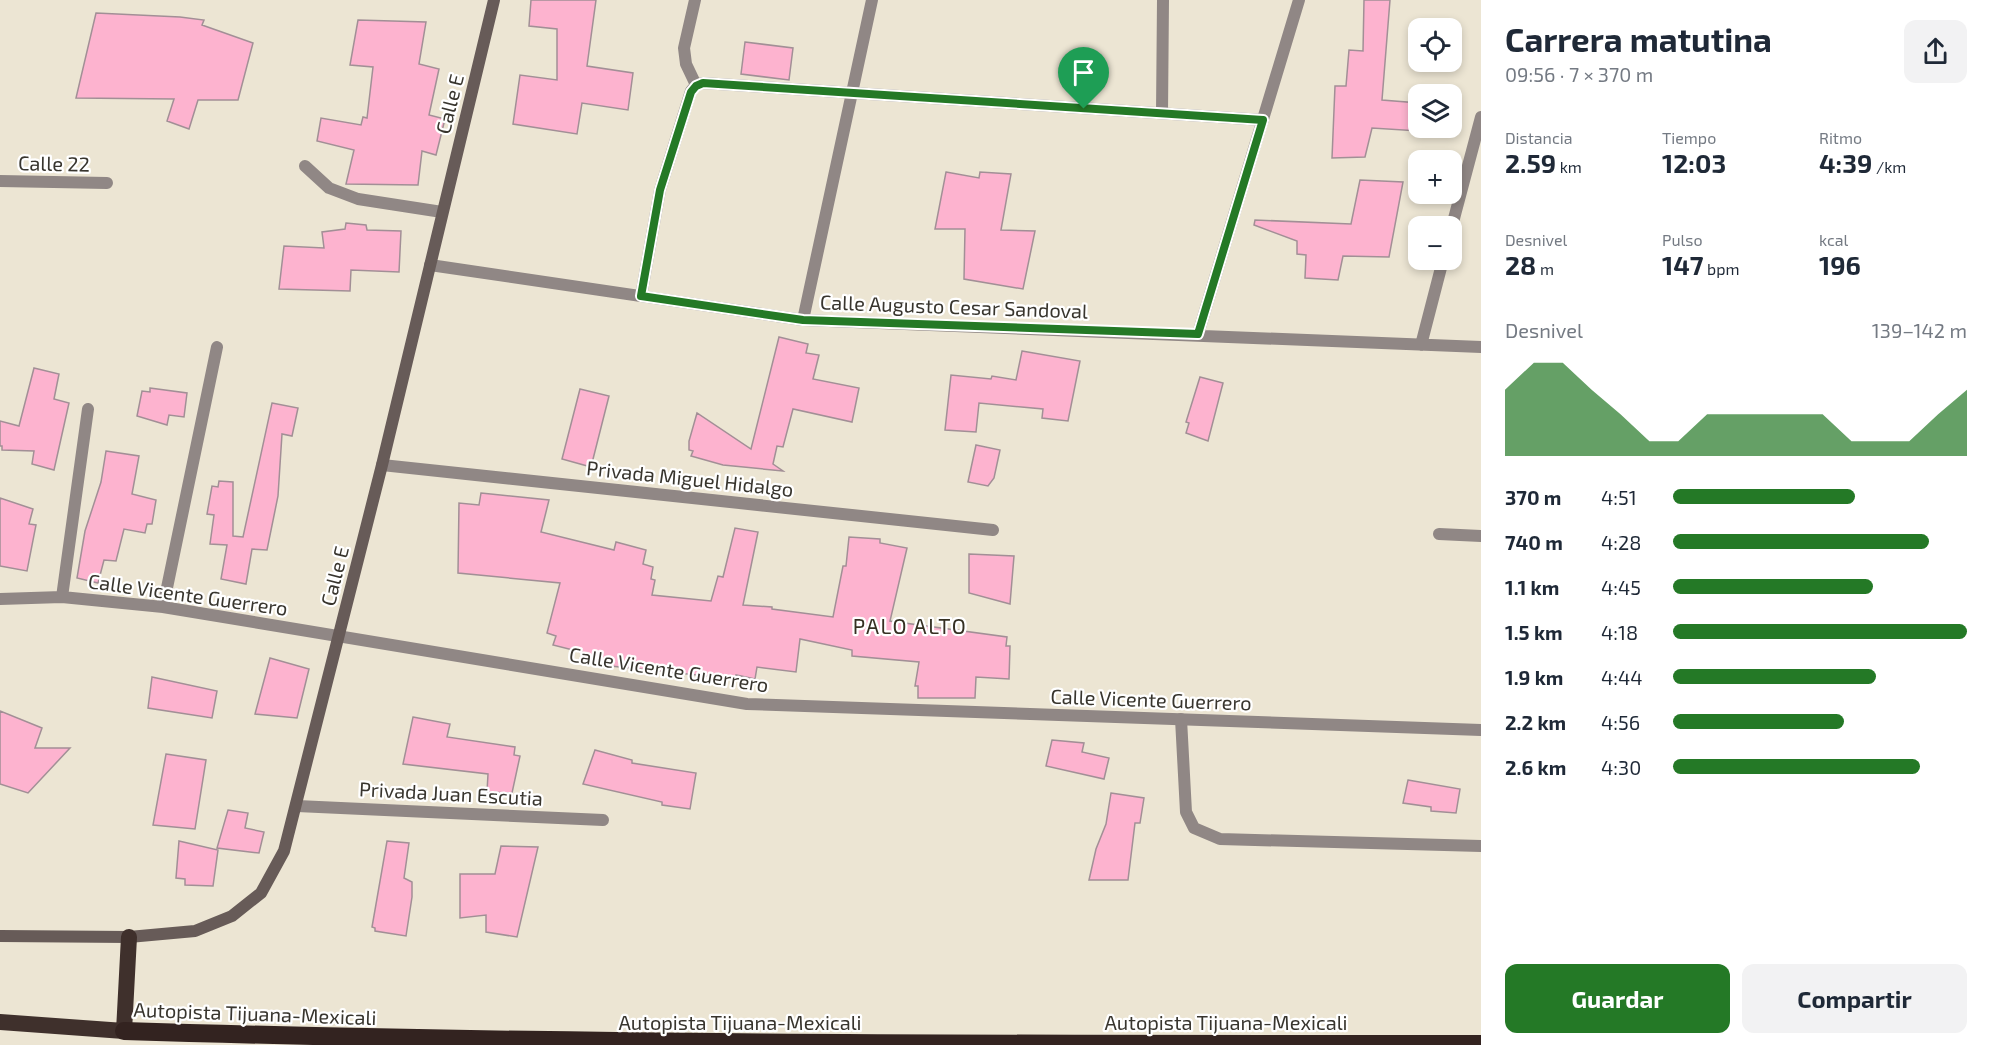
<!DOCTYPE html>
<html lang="es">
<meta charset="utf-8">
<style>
body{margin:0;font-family:"Exo 2",sans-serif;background:#f2f2f3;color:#1f2937;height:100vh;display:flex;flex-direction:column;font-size:22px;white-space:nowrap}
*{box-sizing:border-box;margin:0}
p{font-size:20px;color:#747a83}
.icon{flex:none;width:33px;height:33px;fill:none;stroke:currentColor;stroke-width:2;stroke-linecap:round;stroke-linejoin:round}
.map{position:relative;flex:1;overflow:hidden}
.sheet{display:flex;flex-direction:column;background:#fff;width:510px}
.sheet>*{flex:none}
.buttons{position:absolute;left:1408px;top:18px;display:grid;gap:12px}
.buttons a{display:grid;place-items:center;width:54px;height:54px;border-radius:12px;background:#fff;box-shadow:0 3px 9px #0003;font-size:30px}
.pin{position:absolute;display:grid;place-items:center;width:51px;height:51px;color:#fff;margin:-62px -26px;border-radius:50% 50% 50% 0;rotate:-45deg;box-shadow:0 0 6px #0007}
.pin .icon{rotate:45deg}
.round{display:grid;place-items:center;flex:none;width:63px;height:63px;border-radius:12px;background:#f2f2f3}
.head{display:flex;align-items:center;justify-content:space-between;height:102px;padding:0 24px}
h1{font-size:33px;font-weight:700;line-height:45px}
.figures{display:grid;grid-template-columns:repeat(3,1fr);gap:9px;height:102px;padding:6px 24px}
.figures div{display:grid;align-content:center}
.figures b{font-size:26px;font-weight:700}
.figures small{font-size:16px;font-weight:400}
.figures p{font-size:16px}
.chart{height:168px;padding:12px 24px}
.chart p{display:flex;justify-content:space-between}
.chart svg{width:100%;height:108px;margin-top:6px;fill:#247926;opacity:.7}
.action{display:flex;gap:12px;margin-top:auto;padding:12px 24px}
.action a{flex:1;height:69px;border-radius:12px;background:#247926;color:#fff;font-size:24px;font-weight:700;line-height:69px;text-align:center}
.action a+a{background:#f2f2f3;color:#1f2937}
ul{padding:0 24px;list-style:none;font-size:20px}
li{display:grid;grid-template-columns:96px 72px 1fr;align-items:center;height:45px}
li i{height:15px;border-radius:8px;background:#247926}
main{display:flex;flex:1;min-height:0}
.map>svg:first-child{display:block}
.building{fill:#fdb3cf;stroke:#a28f96;stroke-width:1.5}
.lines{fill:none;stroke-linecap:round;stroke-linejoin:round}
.service{stroke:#908785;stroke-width:12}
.minor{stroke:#908785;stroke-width:12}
.secondary{stroke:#675b58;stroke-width:12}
.trunk{stroke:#3f302c;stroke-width:16}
.motorway{stroke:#332320;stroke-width:18}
.route-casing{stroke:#fff;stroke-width:12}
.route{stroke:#247926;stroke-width:8}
.labels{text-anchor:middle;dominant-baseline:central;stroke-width:4.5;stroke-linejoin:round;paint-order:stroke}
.street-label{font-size:20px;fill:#38352e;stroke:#fff}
.neighbourhood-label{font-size:21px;letter-spacing:1.5px;fill:#353022;stroke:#fff}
</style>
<main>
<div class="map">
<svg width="1481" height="1045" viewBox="0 0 1481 1045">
<rect width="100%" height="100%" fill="#ece5d3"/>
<path class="building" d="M531,0H596L587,66L633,73L628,110L582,103L577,134L513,124L520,75L557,80V29L529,26Z
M1364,0H1390L1382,100L1419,103V131L1372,128L1365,157L1332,158L1335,86H1346L1349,50L1363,51Z
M96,13L180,17L204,20L202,25L253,43L238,100H198L189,129L167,121L174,99L76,98Z
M358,20L426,22L419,64L439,69L429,115L445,119L436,155L422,151L418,185L346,184L354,150L317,141L321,118L361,125L363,117L367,118L373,67L350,65Z
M745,42L793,48L789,80L741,74Z
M946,172L979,178L980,172L1011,174L1001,230L1035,231L1023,289L964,279L965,229H935Z
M1360,180L1403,182L1389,257L1343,256L1338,280L1305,278L1306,255L1297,254V241L1254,225L1255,220L1351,224Z
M346,223L366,225L367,230L401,231L399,272L351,270L350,291L279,289L284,246L324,248L322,232L345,229Z
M779,337L808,344L806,353L819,355L813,379L859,388L852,422L793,409L783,447L777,446L773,464L783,471L723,465L691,456L693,451L689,450V441L697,413L751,449Z
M1022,351L1080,361L1068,421L1042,418L1043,409L979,403L976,432L945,430L951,375L991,379L992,376L1016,380Z
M34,368L59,374L54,399L69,403L54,470L32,464L34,451L2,450V446H0V421L19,426Z
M1200,377L1223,383L1208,441L1186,433L1189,423L1186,422Z
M150,388L187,393L184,417L169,415L167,425L137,416L142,391L150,392Z
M580,389L609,396L591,467L562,459Z
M272,403L298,408L292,436L282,434L278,496L267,550L252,549L246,584L221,579L227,545L210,544L214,515L207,514L212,486L218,487L219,481L233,482V536L243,537Z
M976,445L1000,450L994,478L988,486L968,482Z
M106,451L139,456L132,494L156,500L152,524H147L145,533L124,529L116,561L104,560L98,583L77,578L85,531L101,482Z
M481,493L549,500L541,532L614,550L616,542L646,550L643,564L653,567L651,579L655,580L652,595L711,601L718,576L723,577L735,528L758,532L743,605L772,607V609L833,617L843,566H846L849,537L880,539V543L907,548L890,621L1007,637L1006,646H1010L1009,679L976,677L975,698H918V686H915L919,662L852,656V650L800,639L796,672L757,667L755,679L736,675L735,679L582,663L585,653L553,645L556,636L547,633L560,583L458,573L459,503L479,505Z
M0,498L33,509L29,524L36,525L27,571L0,566Z
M969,554L1014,556L1010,604L969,593Z
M270,658L309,669L297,718L255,714Z
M152,677L217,691L212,718L148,708Z
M0,711L42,728L35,748H70L28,793L0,784Z
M413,717L450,724L447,737L515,747L514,755L520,756L512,793L487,792L488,774L403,764Z
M1052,740L1084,743L1082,752L1109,758L1104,779L1046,766Z
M595,750L632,760V763L696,773L690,809L662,805V802L583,784Z
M166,754L206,760L195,829L153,825Z
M1408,780L1460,789L1456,813L1431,811V807L1403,803Z
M1111,793L1144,798L1140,823H1135L1128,880H1089L1096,849L1106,824Z
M228,810L248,813L245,828L264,832L259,853L217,848Z
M179,841L218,850L213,886L185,885V879L176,878Z
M387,841L409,843L404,878L412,882V897L406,936L375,931V928L372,927Z
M501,846L538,847L517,937L486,932V915L460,918V874H495Z"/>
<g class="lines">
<path class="service" d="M305,166L329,188L358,199L442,212
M1181,719L1186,812L1194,828L1220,839L1481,846"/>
<path class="minor" d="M695,0L684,48L686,64L696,85
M1162,113L1163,0
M0,181L107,183
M1452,226L1481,117
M430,265L803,320L1481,347
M641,296L660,190L691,91L696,85L703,83L1263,120
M803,320L872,0
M1198,334L1299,0
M1421,345L1443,260
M382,465L993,530
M1439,534L1481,536
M62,597L88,409
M0,599L62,597L163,607L747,704L1481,730
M163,607L217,347
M297,806L603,820"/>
<path class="secondary" d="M0,936L129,937L195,931L232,916L261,893L284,851L382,465L494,0"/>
<path class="trunk" d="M0,1022L124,1031L129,937"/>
<path class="motorway" d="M124,1031C577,1045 1029,1044 1481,1044"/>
</g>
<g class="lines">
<g class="route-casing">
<path id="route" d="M703,83L1263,120L1198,334L803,320L641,296L660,190L691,92L696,86Z"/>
</g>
<use href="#route" class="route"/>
</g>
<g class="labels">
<g class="street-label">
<text transform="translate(449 104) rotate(-76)">Calle E</text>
<text transform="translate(54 163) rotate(1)">Calle 22</text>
<text transform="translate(954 306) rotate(2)">Calle Augusto Cesar Sandoval</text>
<text transform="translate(690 478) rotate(6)">Privada Miguel Hidalgo</text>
<text transform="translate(334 576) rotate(-76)">Calle E</text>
<text transform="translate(188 594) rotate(8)">Calle Vicente Guerrero</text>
<text transform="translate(669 669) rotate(9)">Calle Vicente Guerrero</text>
<text transform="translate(1151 699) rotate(2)">Calle Vicente Guerrero</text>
<text transform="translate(451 793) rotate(3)">Privada Juan Escutia</text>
<text transform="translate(255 1013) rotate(2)">Autopista Tijuana-Mexicali</text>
<text x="740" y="1022">Autopista Tijuana-Mexicali</text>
<text x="1226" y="1022">Autopista Tijuana-Mexicali</text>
</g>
<g class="neighbourhood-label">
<text x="910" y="625">PALO ALTO</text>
</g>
</g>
</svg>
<div class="buttons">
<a><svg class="icon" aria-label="locate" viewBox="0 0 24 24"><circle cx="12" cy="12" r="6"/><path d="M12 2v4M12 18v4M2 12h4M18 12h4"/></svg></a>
<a><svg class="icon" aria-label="layers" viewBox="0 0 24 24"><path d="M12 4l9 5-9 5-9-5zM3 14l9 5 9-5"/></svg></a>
<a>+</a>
<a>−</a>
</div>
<div class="pin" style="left:1084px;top:109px;background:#1e9e55"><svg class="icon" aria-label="arrive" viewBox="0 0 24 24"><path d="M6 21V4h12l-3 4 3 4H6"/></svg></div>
</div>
<section class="sheet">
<div class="head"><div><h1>Carrera matutina</h1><p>09:56 · 7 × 370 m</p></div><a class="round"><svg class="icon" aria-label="share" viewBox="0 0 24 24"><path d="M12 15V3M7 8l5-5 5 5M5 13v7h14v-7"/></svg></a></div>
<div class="figures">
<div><p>Distancia</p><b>2.59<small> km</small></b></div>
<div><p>Tiempo</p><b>12:03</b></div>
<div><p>Ritmo</p><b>4:39<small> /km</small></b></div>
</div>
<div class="figures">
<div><p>Desnivel</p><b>28<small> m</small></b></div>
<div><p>Pulso</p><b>147<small> bpm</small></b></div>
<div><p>kcal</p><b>196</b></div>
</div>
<div class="chart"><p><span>Desnivel</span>139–142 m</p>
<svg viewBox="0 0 160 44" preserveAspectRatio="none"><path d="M0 44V17L10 6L20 6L30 17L40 27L50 38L60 38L70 27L80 27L90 27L100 27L110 27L120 38L130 38L140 38L150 27L160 17V44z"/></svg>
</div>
<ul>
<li><b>370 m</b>4:51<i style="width:62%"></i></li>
<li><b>740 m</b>4:28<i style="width:87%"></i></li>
<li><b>1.1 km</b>4:45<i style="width:68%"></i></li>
<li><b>1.5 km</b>4:18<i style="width:100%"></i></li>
<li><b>1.9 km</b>4:44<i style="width:69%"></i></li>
<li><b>2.2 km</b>4:56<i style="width:58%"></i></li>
<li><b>2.6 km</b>4:30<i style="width:84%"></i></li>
</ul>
<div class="action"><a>Guardar</a><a>Compartir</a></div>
</section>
</main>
